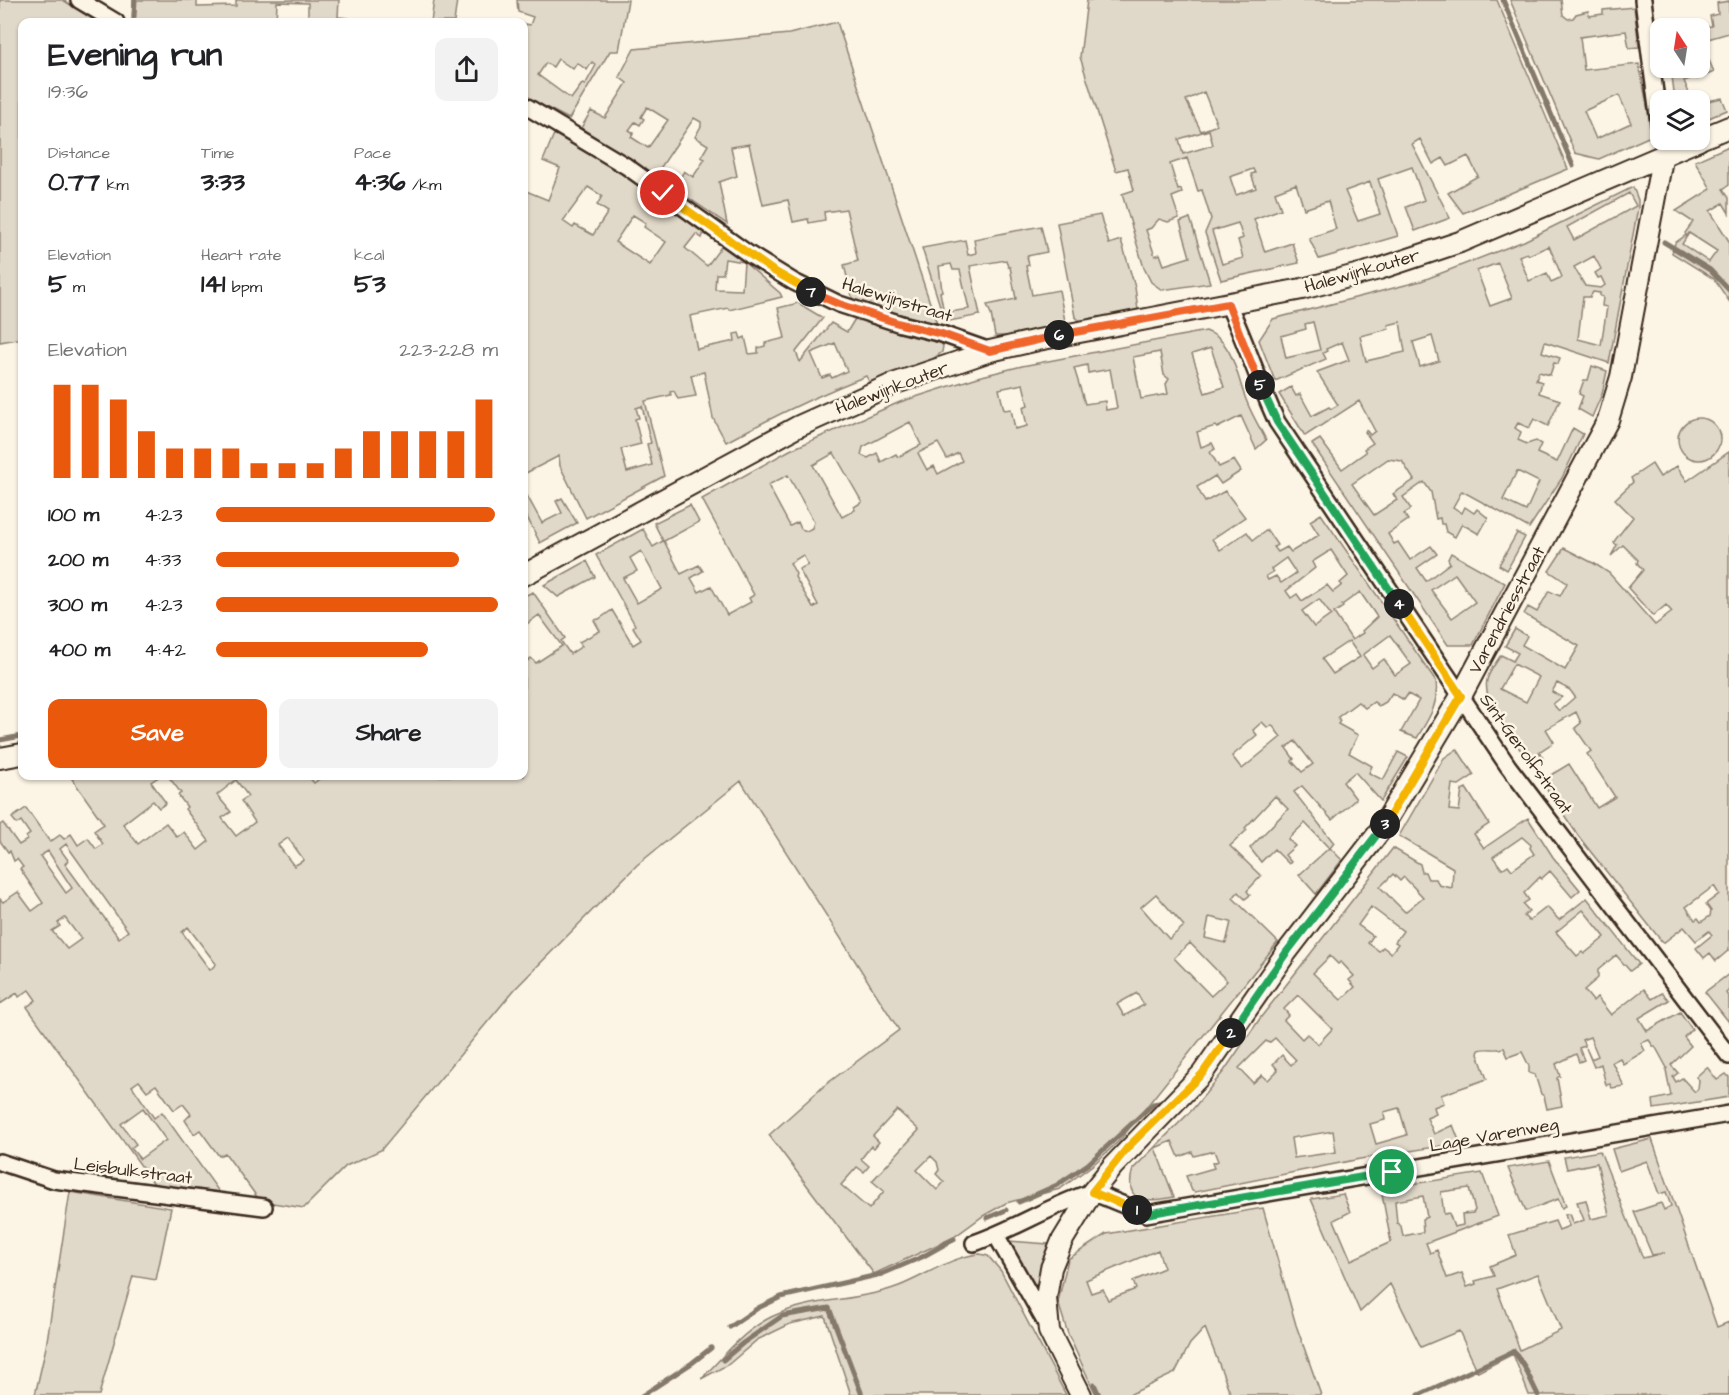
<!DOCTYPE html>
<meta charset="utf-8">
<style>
body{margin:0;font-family:"Architects Daughter",sans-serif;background:#f2f2f2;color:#202124;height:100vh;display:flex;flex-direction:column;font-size:22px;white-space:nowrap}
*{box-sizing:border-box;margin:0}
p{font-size:20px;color:#757577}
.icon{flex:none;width:33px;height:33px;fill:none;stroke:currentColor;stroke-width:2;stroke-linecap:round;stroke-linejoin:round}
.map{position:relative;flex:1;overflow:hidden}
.panel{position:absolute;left:18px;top:18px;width:510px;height:762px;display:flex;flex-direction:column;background:#fff;border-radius:12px;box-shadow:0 2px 4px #0004}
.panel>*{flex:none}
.needle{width:39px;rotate:348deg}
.controls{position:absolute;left:1650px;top:18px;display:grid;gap:12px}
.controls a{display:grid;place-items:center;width:60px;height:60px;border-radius:12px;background:#fff;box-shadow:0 2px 4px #0004;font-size:30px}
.pin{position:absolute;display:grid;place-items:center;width:51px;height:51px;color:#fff;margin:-26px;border:3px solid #fff;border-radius:50%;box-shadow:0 2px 6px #0007}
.km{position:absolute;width:30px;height:30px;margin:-15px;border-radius:50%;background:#222;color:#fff;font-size:16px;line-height:30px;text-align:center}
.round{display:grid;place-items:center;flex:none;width:63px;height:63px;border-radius:12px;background:#f2f2f2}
.overview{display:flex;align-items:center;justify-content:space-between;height:102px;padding:0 30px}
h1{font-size:33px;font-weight:700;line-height:45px}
.figures{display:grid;grid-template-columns:repeat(3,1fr);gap:9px;height:102px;padding:6px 30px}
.figures div{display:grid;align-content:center}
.figures b{font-size:26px;font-weight:700}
.figures small{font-size:16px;font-weight:400}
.figures p{font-size:16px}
.chart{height:168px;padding:12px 30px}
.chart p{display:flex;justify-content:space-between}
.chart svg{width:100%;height:108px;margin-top:6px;stroke:#ea580c;stroke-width:6}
.cta{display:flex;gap:12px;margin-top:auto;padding:12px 30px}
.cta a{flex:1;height:69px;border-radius:12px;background:#ea580c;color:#fff;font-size:24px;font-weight:700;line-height:69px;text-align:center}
.cta a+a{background:#f2f2f2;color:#202124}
ul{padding:0 30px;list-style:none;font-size:20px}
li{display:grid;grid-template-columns:96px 72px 1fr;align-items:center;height:45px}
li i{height:15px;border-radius:8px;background:#ea580c}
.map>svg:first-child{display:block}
.green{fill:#e0d8c8;stroke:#8e8173;stroke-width:1.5;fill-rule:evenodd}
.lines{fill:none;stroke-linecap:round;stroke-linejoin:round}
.stream{stroke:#85796b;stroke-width:5}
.minor-casing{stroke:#3b2a1e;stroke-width:20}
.tertiary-casing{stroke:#3b2a1e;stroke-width:24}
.minor{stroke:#fcf5e5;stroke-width:15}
.tertiary{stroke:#fcf5e5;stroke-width:20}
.split-1-casing{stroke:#fff;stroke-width:12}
.split-2-casing{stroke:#fff;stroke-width:12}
.split-3-casing{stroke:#fff;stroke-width:12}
.split-4-casing{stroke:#fff;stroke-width:12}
.split-5-casing{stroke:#fff;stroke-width:12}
.split-6-casing{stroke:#fff;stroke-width:12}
.split-7-casing{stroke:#fff;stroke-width:12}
.split-8-casing{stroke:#fff;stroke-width:12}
.split-1{stroke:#22a559;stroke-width:8}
.split-2{stroke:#f5b400;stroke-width:8}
.split-3{stroke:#22a559;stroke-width:8}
.split-4{stroke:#f5b400;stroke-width:8}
.split-5{stroke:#22a559;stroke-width:8}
.split-6{stroke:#f0652b;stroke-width:8}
.split-7{stroke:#f0652b;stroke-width:8}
.split-8{stroke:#f5b400;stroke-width:8}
.labels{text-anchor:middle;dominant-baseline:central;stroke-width:5;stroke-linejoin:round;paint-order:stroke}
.street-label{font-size:18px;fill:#3b2a1e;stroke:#fcf5e5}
</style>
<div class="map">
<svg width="1729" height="1395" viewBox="0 0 1729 1395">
<rect width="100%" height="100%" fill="#fcf5e5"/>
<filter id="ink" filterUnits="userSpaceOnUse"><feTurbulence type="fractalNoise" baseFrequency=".0167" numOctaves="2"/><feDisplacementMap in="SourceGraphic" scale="12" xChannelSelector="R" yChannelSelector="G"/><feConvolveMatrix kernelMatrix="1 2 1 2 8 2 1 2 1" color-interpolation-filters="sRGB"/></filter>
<g filter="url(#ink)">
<path class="green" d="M0,0H63L97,22H22V338L0,342Z
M133,0H197V7L236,6V0H339L338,17L348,18L354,22H308V3L277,2L276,22H132Z
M434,0H457L454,22H431Z
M517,0H628L619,51H610L569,119L524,96V24L530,25L533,17L518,12ZM558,59L573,69L577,63L587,70L592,62L596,65L585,85L582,84L571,99L538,75L546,63L553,67Z
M1087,0H1497L1568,169L1463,213L1448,193L1478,176L1468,156L1448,166L1443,158L1433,164L1420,139L1412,144L1450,218L1415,231L1406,207L1424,200L1412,167L1378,179L1398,236L1319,259L1309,238L1336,229L1328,201L1304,209L1296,184L1275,192L1281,209L1254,219L1265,252L1292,243L1299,263L1221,280L1205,233L1211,219L1202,190L1198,191L1187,158L1170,164L1178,190L1181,189L1182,193L1172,197L1179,218L1168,222L1159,219L1151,228L1146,230L1155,256L1160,254L1164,265L1190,257L1180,222L1190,218L1210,283L1162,290L1151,282L1144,268L1122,194L1134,190L1128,168L1116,171L1080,57ZM1204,92L1217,125L1201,131L1186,100ZM1209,130L1213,145L1183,154L1179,139ZM1253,169L1255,173L1251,174L1256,188L1236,195L1230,177ZM1370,182L1380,214L1358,221L1345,191ZM1238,223L1243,238L1238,240L1243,258L1222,264L1212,231Z
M1510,0H1561L1563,15L1568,19L1573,18L1576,14L1588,11L1589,16L1603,14V10L1634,7L1639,47L1629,48L1626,31L1580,37L1584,70L1639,64L1653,135L1599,159L1575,153ZM1619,95L1631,123L1596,139L1584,111Z
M1729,1V33L1701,41L1714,72L1697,79L1695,77L1684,81L1692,100H1675L1671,68H1700V28H1695L1712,26L1710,16L1718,14L1717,3Z
M837,22L937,324L853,301L844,265L858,261L846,209L824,212L825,220L809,223L808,219L793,222L788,200L763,205L749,144L731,147L737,176L719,182L727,224L674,188L684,171L693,177L705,159L701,157L708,145L695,137L701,126V122L694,118L655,176L581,128L591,111L605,118L627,83L619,77L634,49L789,34ZM647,107L668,120L648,148L631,137L634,133L629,130L635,122L640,125L644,119L641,117Z
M1722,98L1727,110L1700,122V105L1705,102L1707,106L1708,101Z
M554,134L640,183L705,230L702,238L696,234L685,248L707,266L723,244L780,293L782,297L729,310L728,308L690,316L697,349L735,341L734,334L739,333L741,339L745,337L749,354L758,353V348L765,346V343L785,338L778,308L798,303L823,318L796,352L800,362L831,323L847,332L856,317L939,340L943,346L942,352L930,361L870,383L866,376C818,395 772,417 726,442L713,418L704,372L691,375L696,396L678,399L674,391L670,392L671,395L645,401L664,476L586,518L560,466L559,456L524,474V399L526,397L524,393V190L548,200L560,168L543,161ZM588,187L602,196L597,205L608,212L593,235L575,225L573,228L563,221ZM633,215L646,223L644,227L666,242L650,265L615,242ZM725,259L744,262L742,290L715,289L716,274H723ZM835,343L847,371L832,378L830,375L822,378L811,353ZM642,406L651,443L647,444L652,465L627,472L621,449L641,444L635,419L639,418L636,408Z
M1729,146V185L1723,189L1729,198V213L1723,203L1710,211L1729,241V301L1714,279L1672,253L1675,243L1686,235L1685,233L1693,222L1676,211L1711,189L1695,161ZM1689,233L1717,251L1709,262L1682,244Z
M1633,187L1638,200V208L1609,363L1545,342L1542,352L1560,358L1558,364L1554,363L1550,375L1539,372L1536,380L1542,382L1539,393L1560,400L1548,426L1534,419L1529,428L1518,423L1515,428L1521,432L1518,440L1527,444L1536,441L1541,444L1537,453L1557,462L1573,428L1583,434L1562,478L1529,528L1462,491L1453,507L1462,513L1465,507L1474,513L1477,509L1488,518L1479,534L1462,524L1455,537L1446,532L1444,524H1441L1440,518L1436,519L1431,492L1424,482L1403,497L1411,509L1404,514L1408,520L1388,534L1394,544L1398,542L1410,560L1431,546L1437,554L1417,568L1426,581L1450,563L1448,559L1451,553L1505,583L1473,645H1448L1312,444L1320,439L1342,469L1366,452L1364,449L1373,443L1365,432L1366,430L1370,435L1375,431L1359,401L1305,436L1279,394L1291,387L1296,396L1300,394L1312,416L1329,407L1331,409L1338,405L1317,372L1349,360L1342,342L1326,349L1327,351L1323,353L1326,359L1275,381L1259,340L1273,319L1421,281L1524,241ZM1629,193L1636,206L1574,240L1567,227ZM1549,246L1562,277L1551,282L1547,273L1529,281L1519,256L1527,253L1529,255ZM1594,256L1601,269L1595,273L1598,278L1601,277L1605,285L1601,288L1585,286L1574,267ZM1498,263L1512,298L1490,306L1477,271ZM1593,292L1600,293V296L1603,297L1602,306L1607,307L1601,345L1578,339L1583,297H1590ZM1313,322L1320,350L1286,358L1281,336L1306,329L1305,324ZM1400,322L1405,352L1366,361L1360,336L1389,329L1388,325ZM1432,336L1439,361L1420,367L1413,342ZM1388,459L1402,461L1414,480L1393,494L1397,500L1374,515L1352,484ZM1517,471L1539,482L1526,511L1503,500ZM1455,574L1475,602L1452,618L1431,590Z
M1100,215L1109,244L1121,240L1135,287L1138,310L1081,321L1075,317L1057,223Z
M1041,226L1047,252L1027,256L1029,265L1026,266L1032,295L1059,290L1066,326L1022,336H995L991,314L987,305L1016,299L1010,267H1008L1006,260L970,266L980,315L945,322L922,248L965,240L968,255L976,253L974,239ZM951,264L953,270H960L969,309L944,313L940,292L942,291L939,266Z
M1206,331C1235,341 1236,377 1247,402C1252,415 1260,428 1266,440L1256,449L1241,416L1217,428L1215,426L1197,432L1201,447L1212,443L1215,449L1210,452L1219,467L1234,460L1241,471L1221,484L1215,476L1197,487L1205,502L1225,491L1245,517L1212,539L1220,550L1247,532L1253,540L1267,530L1277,545L1274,547L1278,552L1287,547L1291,552L1319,535L1310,521L1321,514L1436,681C1439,705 1429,718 1417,738L1401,732L1419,700L1408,694L1404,700L1392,693L1386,702L1379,706L1374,702L1365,708L1358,702L1338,717L1340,721L1338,724L1358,735L1349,753L1372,766L1369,773L1383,780L1398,752L1408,757L1381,801L1355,772L1343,782L1356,799L1332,820L1302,786L1294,792L1334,843L1330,848L1342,860L1316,894L1299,875L1329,848L1305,823L1288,839L1295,846L1285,855L1291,862L1289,864L1274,849L1261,862L1250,848L1288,809L1275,796L1245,828L1247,830L1230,846L1261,876L1247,891L1250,895L1245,899L1238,892L1233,898L1278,942L1120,1140L1094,1164L1060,1189L1006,1203L983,1216L954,1237L874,1274L769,1135L825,1085L899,1030L741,781L637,865L515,989L381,1150L346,1166L304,1208L260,1201L225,1153L219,1156L200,1130L194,1134L185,1120L191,1114L183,1104L174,1110L156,1085L147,1091L139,1081L132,1086L154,1118L162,1112L220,1193L157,1188L27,1007L36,1000L29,990L19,997L17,993L0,1004V899L3,902L18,892L32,911L43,903L20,869L23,867L17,859L14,861L10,851L8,852L0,841V825L3,823L19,845L27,840L26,837L30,834L21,821L17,824L12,818L26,808L50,842L60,835L64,839L71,834L78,845L88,838L96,849L103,844L94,831L104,824L70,776H160L151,782L166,803L159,808L153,801L123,824L138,844L166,823L177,837L184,832L198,850L209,841L185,809L187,807L178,795L181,793L168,776H308L314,783L323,776H524V664L531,658L536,663L562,646L539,615L524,626V596L533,592L565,638L561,641L570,654L582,646L579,642L600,631L594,620L599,619L612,610L633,645L641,640L633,627L635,625L596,555L643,529L653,547L663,541L654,523L690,505L699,522L664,541L681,574L699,565L703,571L691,578L699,592L711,586L727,615L751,602L749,598L754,595L702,499L790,450L900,402L978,377L1022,366ZM1211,348L1224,387L1205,393L1192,354ZM1160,352L1164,375L1169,379L1166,384L1168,394L1141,399L1133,357ZM1087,365L1088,373L1110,369L1117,408L1106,410L1105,401L1085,404L1074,368ZM1023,384L1028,405L1023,407L1027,426L1015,429L1011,409L1004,410L999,389ZM910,422L921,445L898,457L896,454L881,462L877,453L868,458L861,455L863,447ZM938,443L947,459L958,453L962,461L938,474L934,466L927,470L918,453ZM834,453L862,502L854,507L855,510L842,517L813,465ZM788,475L814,522L812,528L807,531L801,529L798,522L790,526L768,485ZM1331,550L1348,576L1340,583L1342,585L1333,592L1327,585L1302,601L1297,594L1291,598L1286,591L1315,568L1312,562ZM641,551L662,589L637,603L623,578L637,571L630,558ZM803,555L808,565L799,569L818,605L813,608L795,577L796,574L790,563ZM1286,558L1296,573L1281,583L1276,576L1268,580L1266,576L1273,572L1271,569ZM1360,592L1377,617L1362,631L1363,633L1352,640L1334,613L1343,607L1342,605ZM1319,599L1331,615L1314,627L1302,611ZM1390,635L1411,664L1395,675L1384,659L1372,668L1363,655ZM1349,641L1360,657L1333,674L1322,659ZM1262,722L1268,728L1272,725L1281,737L1242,769L1232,756L1257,735L1253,730ZM1295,741L1313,764L1302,772L1292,761L1294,759L1286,748ZM236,780L248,796L241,801L255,822L236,836L222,818L231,812L217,795ZM288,838L304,860L294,866L278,845ZM66,844L128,931L119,938L65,864L68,860L60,849ZM48,851L72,888L66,893L40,856ZM1156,894L1184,926L1169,939L1141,907ZM1209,917L1231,922L1226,943L1205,938ZM65,918L81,939L67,949L52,931L60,926L58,923ZM188,927L216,964L210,970L182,932ZM1190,943L1227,981L1211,996L1174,958ZM1137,993L1144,1005L1124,1016L1117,1004ZM143,1108L166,1140L140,1159L131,1148L136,1144L121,1124ZM897,1110L919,1130L872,1181L884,1191L869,1209L841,1185L857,1167L864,1172L869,1166L861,1159L871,1146L874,1148L879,1142L873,1136ZM931,1156L937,1162L939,1170L936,1174L944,1182L937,1190L917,1170Z
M1592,366L1607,371L1602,394L1592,417L1578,409L1583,396L1579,394L1584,380H1588Z
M1678 439a21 21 0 1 1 42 0a21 21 0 1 1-42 0Z
M1729,452V950L1716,961L1710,953L1704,958L1696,948L1712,935L1709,931L1696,941L1684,927L1663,943L1579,837L1541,781L1569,764L1597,808L1615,797L1587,754L1591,751L1575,728L1581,723L1576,712L1546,729L1554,742L1539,752L1543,758L1532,766C1519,746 1481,704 1487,680C1489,671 1496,663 1501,655L1513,661L1518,653L1505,646L1515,629L1527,636L1522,645L1565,670L1579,646L1524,614L1528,607L1537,612L1549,591L1560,596L1567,583L1549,571L1564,548L1595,564L1609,573L1655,625L1672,612L1666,605L1653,616L1628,588L1643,570L1637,563L1638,560L1623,545L1611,556L1617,545L1614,543L1615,540L1633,517L1615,499L1633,482L1631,478L1652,464L1660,477L1677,466L1687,481ZM1514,664L1539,677L1526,702L1500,689ZM1557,683L1570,690L1575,697L1559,711L1553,704L1562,697L1552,692ZM1714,886L1719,894L1706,904L1711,911L1710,916L1701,922L1698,918L1695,920L1686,907Z
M524,492H525L542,523L562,513L556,501L562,498L577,523L540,543L524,511Z
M1517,533L1525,537L1507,570L1499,565Z
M587,561L595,577L558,597L544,585Z
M1457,749L1474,775L1459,785L1452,784L1449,810L1459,811L1462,790L1466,788L1489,824L1474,834L1484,848L1528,818L1553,857L1580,890L1572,897L1550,871L1541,879L1540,877L1524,893L1529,900L1523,904L1529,911L1524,916L1529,921L1547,907L1559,920L1587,898L1639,964L1630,971L1616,955L1598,970V978L1584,990L1593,1001L1597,997L1611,1015L1644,989L1652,999L1662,993L1669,1000L1639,1018L1647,1031L1680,1012L1692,1029L1684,1037L1691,1046L1671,1065L1678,1073L1673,1077L1676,1082L1682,1078L1695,1092L1698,1089L1699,1080L1696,1077L1707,1067L1717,1080L1726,1074L1729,1077V1097L1654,1109L1653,1100L1671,1096L1666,1070L1667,1068L1655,1046H1653L1649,1040L1641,1043L1645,1051L1623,1064L1620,1058L1612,1062L1624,1086L1612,1088L1610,1084L1606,1085L1601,1064L1594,1067L1586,1048L1591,1059L1598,1056L1590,1037L1582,1040L1585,1046L1579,1048L1584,1060L1579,1062L1576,1054L1556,1064L1560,1076L1557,1078L1562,1106L1547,1109L1544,1096L1541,1094L1535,1075L1529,1073V1066L1522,1052L1508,1057L1504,1048C1495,1051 1488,1047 1479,1050L1478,1054L1487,1079L1441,1095L1444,1103L1434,1107L1436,1114L1427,1118L1434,1134L1453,1125L1460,1143L1360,1159L1195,1192L1192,1191L1186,1176L1214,1168L1212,1163L1218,1161L1214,1151L1194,1156L1192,1152L1179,1157L1172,1141L1155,1148L1174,1197C1149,1202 1122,1205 1133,1169L1192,1110L1224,1071L1261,1017L1393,848L1420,864L1422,872H1425L1428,879H1436L1439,885L1452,888L1453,868L1399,836L1444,758ZM1522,837L1531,845L1530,848L1534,854L1512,870L1508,865L1502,869L1493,857ZM1393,874L1400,881L1404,877L1423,897L1405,912L1380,887ZM1371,907L1403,931L1395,942L1398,944L1391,953L1383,947L1379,951L1368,943L1373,936L1358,925ZM1583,910L1605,937L1584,954L1582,952L1577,956L1556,932ZM1330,956L1338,964L1341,962L1354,976L1349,980L1355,987L1341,1000L1313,973ZM1298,995L1332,1029L1318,1044L1307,1034L1302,1039L1284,1020L1289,1015L1284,1009ZM1275,1038L1296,1060L1291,1065L1282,1055L1273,1064L1278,1070L1268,1080L1262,1075L1253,1083L1239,1068L1266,1041L1269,1043ZM1399,1108L1407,1135L1376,1144L1370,1124L1385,1120L1384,1112ZM1333,1131L1336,1152L1294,1158L1291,1138Z
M1729,974V990L1726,993L1729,998V1022L1705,992Z
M1652,1139L1717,1327L1729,1322V1395H1529L1513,1354L1478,1372L1459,1331L1421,1347L1390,1284L1360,1312L1311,1199L1343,1194L1350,1212L1334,1220L1351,1260L1391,1242L1381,1189L1482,1173L1498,1216L1426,1243L1430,1253L1437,1250L1447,1278L1462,1273L1467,1287L1476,1284L1475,1281L1494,1276L1490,1266L1516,1255L1509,1235L1555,1221L1559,1230L1569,1226L1565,1215L1569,1214L1573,1224L1584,1220L1577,1202L1586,1200L1591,1219L1609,1215L1597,1163L1567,1169L1564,1157L1600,1151L1643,1258L1665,1253L1652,1255L1634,1212L1661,1203L1664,1210L1671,1206L1666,1192L1659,1194L1647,1161L1619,1171L1612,1149ZM1469,1188L1475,1210L1473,1213L1462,1214L1463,1225L1454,1227L1449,1213L1444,1214L1441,1192ZM1423,1196L1427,1217L1422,1219L1423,1232L1403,1236L1401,1226L1397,1223L1395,1201ZM1538,1274L1561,1330L1520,1350L1497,1289Z
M1549,1161L1566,1206L1562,1208L1558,1199L1526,1211L1508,1168Z
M70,1192L171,1208L156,1280L133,1276L99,1395H35L46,1347Z
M1263,1208L1296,1325L1321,1395H1231L1205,1328L1190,1344L1175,1373L1129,1395H1096L1068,1334L1058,1302L1068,1259L1106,1234ZM1158,1250L1164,1268L1133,1281L1136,1289L1108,1300L1103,1289L1091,1293L1086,1280Z
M1009,1241L1048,1244L1043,1261L1040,1294L1036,1295Z
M980,1254L988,1256L1001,1271L1066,1395H851L825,1316L790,1324L757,1340L729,1364L701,1379C724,1356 747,1326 778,1314C816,1298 860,1301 899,1286C925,1276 952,1256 980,1254Z"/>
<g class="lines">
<path class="stream" d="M1503,0L1573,166
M134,17L135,0
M1664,242L1710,270L1729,290
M0,740L22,736
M1019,1202L1057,1185L1088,1164L1153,1104L1159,1103
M987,1218L1006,1210
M730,1327L758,1308L781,1297L882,1274L922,1257L954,1239
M723,1360L743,1343L782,1316L829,1308L862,1395
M1094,1384L1099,1395
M643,1395L692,1363L711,1348
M1419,1395L1514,1351L1524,1366L1538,1395"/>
<g class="minor-casing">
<path id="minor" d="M79,0L116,22
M1643,0L1660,131
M524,105L626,166L750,255L794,282L839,304L901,324L942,334L990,351
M1228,304C1246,343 1259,383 1277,422L1508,766L1729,1056
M0,1162L54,1180L264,1207
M996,1235L1047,1325
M974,1243C1015,1229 1051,1205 1092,1192L1146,1214L1729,1114"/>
</g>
<g class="tertiary-casing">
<path id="tertiary" d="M1700,139L1729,127
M524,575L797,427L893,384L990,351L1038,340L1302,289L1379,269L1460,242L1699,140
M0,758L22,754
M1081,1395L1049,1331L1046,1298L1051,1268L1062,1241L1092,1192L1113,1166L1202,1074L1286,953L1380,831L1461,696L1608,420L1621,377L1663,154"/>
</g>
<use href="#minor" class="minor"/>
<use href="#tertiary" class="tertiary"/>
</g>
</g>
<g class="lines" filter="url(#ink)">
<g class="split-1-casing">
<path id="split-1" d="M1137,1210L1146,1214L1392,1172"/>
</g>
<g class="split-2-casing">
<path id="split-2" d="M1137,1210L1092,1192L1128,1147L1202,1074L1231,1033"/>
</g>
<g class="split-3-casing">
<path id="split-3" d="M1231,1033L1286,953L1385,824"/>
</g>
<g class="split-4-casing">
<path id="split-4" d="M1385,824L1461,696L1399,604"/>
</g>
<g class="split-5-casing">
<path id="split-5" d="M1260,385L1277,422L1399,604"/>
</g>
<g class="split-6-casing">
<path id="split-6" d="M1059,335L1228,304L1260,385"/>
</g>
<g class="split-7-casing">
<path id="split-7" d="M811,292L839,304L901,324L942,334L990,351L1059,335"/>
</g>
<g class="split-8-casing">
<path id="split-8" d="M663,193L772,270L811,292"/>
</g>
<use href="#split-1" class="split-1"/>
<use href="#split-2" class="split-2"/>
<use href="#split-3" class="split-3"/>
<use href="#split-4" class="split-4"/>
<use href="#split-5" class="split-5"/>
<use href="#split-6" class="split-6"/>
<use href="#split-7" class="split-7"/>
<use href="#split-8" class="split-8"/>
</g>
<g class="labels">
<g class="street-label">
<text transform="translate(1362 271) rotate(-16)">Halewijnkouter</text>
<text transform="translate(897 300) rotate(17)">Halewijnstraat</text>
<text transform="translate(892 388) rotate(-21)">Halewijnkouter</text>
<text transform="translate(1507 610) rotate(-62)">Varendriesstraat</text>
<text transform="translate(1526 754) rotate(54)">Sint-Gerolfstraat</text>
<text transform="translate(1494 1135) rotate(-10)">Lage Varenweg</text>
<text transform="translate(133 1171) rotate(7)">Leisbulkstraat</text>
</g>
</g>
</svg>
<div class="controls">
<a><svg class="needle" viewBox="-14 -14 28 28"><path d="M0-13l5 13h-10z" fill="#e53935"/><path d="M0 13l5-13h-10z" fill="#757577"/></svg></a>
<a><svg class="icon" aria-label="layers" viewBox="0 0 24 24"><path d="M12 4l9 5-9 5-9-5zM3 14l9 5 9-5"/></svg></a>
</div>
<div class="pin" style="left:1392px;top:1172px;background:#1e9e55"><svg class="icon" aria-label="arrive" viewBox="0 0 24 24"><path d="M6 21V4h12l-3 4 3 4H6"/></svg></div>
<div class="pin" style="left:663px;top:193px;background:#d93025"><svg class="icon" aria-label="check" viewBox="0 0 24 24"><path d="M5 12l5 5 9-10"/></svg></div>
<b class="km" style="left:1137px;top:1210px">1</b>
<b class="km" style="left:1231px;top:1033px">2</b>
<b class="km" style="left:1385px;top:824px">3</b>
<b class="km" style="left:1399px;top:604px">4</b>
<b class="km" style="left:1260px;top:385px">5</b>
<b class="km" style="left:1059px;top:335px">6</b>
<b class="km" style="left:811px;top:292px">7</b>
<section class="panel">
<div class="overview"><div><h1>Evening run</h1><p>19:36</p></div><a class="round"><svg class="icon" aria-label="share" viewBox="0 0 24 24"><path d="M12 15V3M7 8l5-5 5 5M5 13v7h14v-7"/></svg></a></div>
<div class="figures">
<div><p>Distance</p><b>0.77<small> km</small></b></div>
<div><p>Time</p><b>3:33</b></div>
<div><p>Pace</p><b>4:36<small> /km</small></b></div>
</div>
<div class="figures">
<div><p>Elevation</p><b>5<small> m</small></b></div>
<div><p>Heart rate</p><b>141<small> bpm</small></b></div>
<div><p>kcal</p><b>53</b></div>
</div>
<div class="chart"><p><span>Elevation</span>223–228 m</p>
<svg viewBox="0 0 160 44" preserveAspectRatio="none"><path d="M5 44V6M15 44V6M25 44V12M35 44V25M45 44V32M55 44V32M65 44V32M75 44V38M85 44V38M95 44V38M105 44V32M115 44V25M125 44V25M135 44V25M145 44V25M155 44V12"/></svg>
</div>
<ul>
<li><b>100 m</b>4:23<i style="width:99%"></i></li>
<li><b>200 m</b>4:33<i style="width:86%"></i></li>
<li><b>300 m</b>4:23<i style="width:100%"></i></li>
<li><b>400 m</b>4:42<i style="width:75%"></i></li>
</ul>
<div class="cta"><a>Save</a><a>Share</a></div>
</section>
</div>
